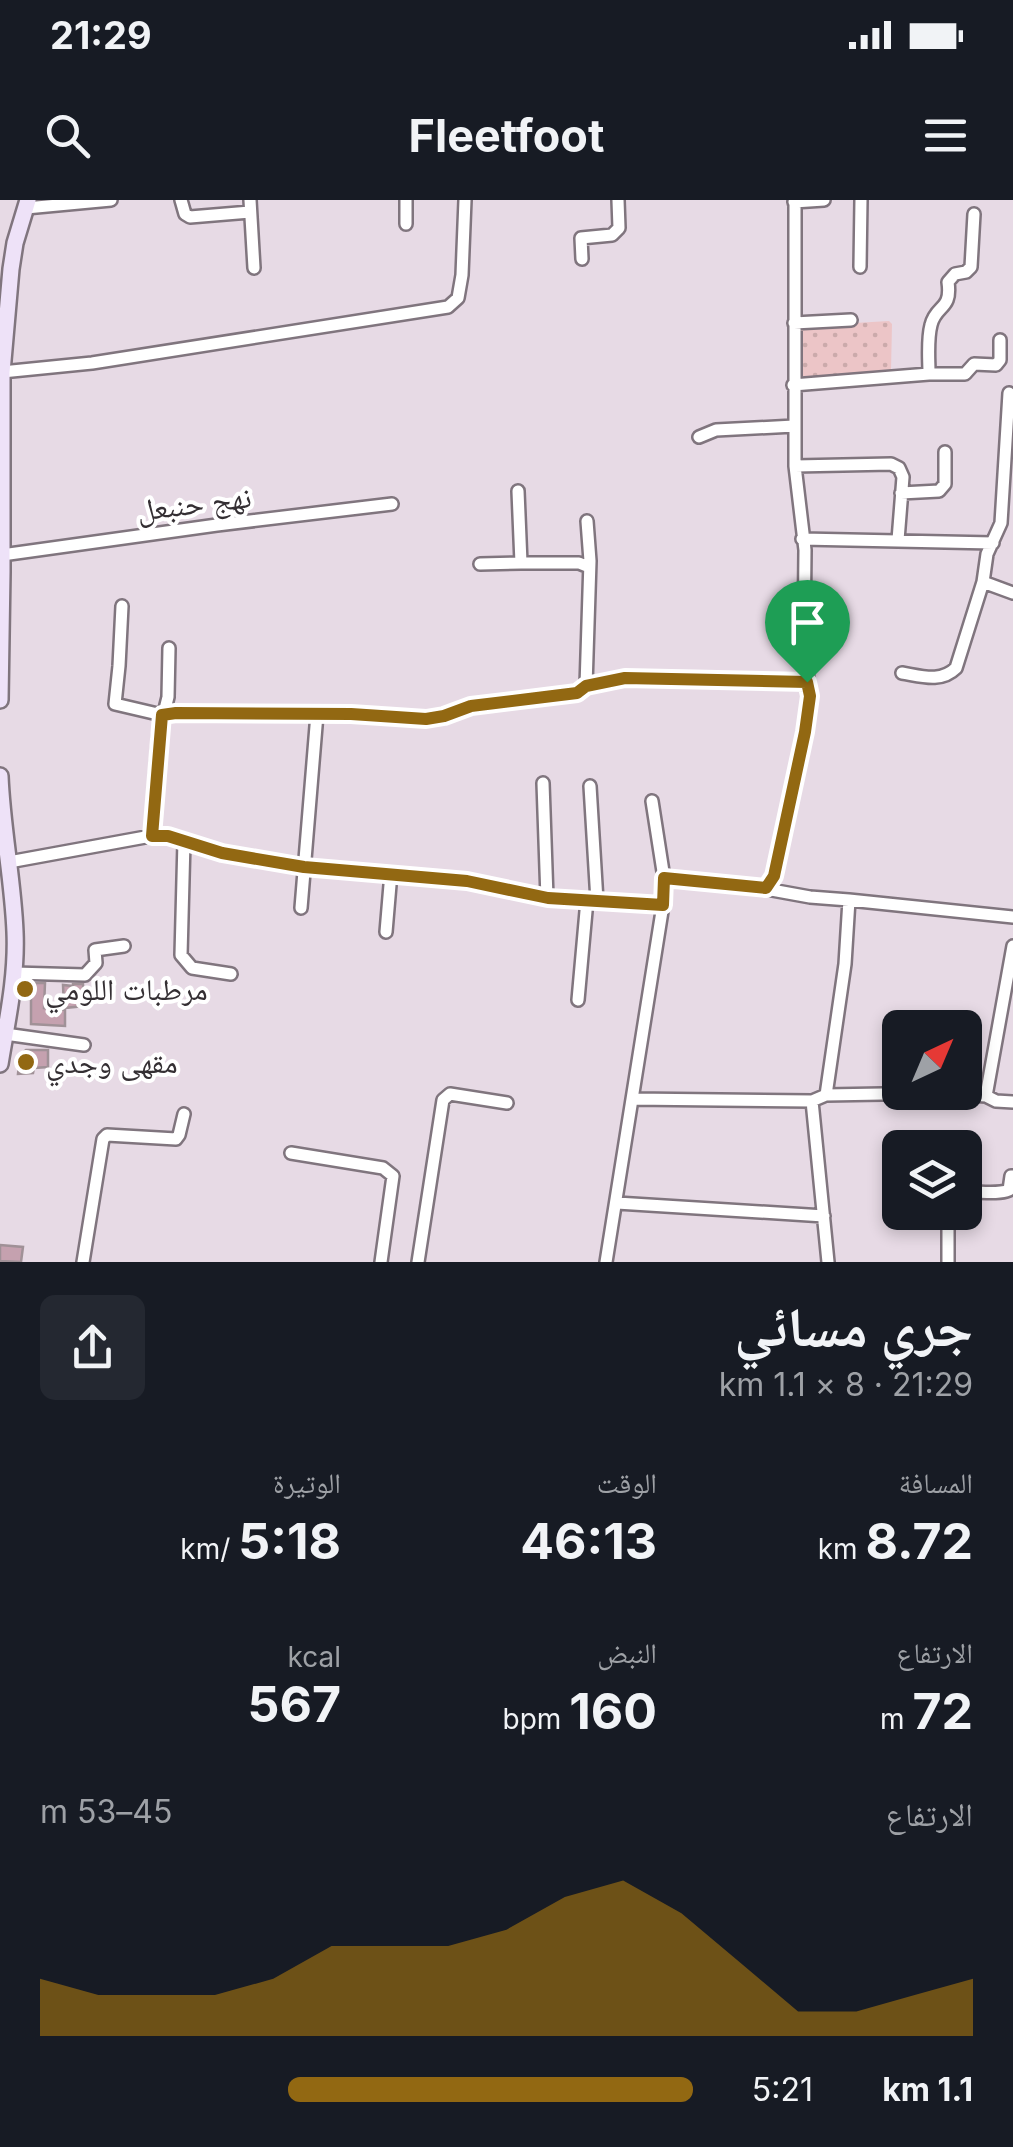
<!DOCTYPE html>
<html lang="ar">
<meta charset="utf-8">
<style>
body{margin:0;font-family:Inter,"Noto Naskh Arabic",sans-serif;background:#242831;color:#f1f3f6;direction:rtl;height:100vh;display:flex;flex-direction:column;font-size:38px;white-space:nowrap}
*{box-sizing:border-box;margin:0}
p{font-size:32px;color:#9ea1a6}
.icon{flex:none;width:55px;height:55px;fill:none;stroke:currentColor;stroke-width:2;stroke-linecap:round;stroke-linejoin:round}
.map{position:relative;height:1062px;overflow:hidden;direction:ltr}
.sheet{display:flex;flex-direction:column;background:#171b24;flex:1}
.sheet>*{flex:none}
.needle{width:65px;rotate:44deg}
.tools{position:absolute;left:882px;top:810px;display:grid;gap:20px}
.tools a{display:grid;place-items:center;width:100px;height:100px;border-radius:15px;background:#171b24;box-shadow:0 5px 15px #0003;font-size:50px}
.pin{position:absolute;display:grid;place-items:center;width:85px;height:85px;color:#fff;margin:-102px -42px;border-radius:50% 50% 50% 0;rotate:-45deg;box-shadow:0 0 10px #0007}
.pin .icon{rotate:45deg}
.round{display:grid;place-items:center;flex:none;width:105px;height:105px;border-radius:15px;background:#242831}
.summary{display:flex;align-items:center;justify-content:space-between;height:170px;padding:0 40px}
h1{font-size:55px;font-weight:700;line-height:75px}
.stats{display:grid;grid-template-columns:repeat(3,1fr);gap:15px;height:170px;padding:10px 40px}
.stats div{display:grid;align-content:center}
.stats b{font-size:50px;font-weight:700}
.stats small{font-size:28px;font-weight:400}
.stats p{font-size:28px}
.chart{height:280px;padding:20px 40px}
.chart p{display:flex;justify-content:space-between}
.chart svg{width:100%;height:180px;margin-top:10px;fill:#926812;opacity:.7}
ul{padding:0 40px;list-style:none;font-size:32px}
li{display:grid;grid-template-columns:160px 120px 1fr;align-items:center;height:75px}
li i{height:25px;border-radius:12px;background:#926812}
.status{display:flex;justify-content:space-between;align-items:center;height:70px;padding:0 50px;background:#171b24;direction:ltr}
.status svg{height:28px;fill:currentColor}
header{display:flex;justify-content:space-between;align-items:center;height:130px;padding:0 40px;background:#171b24;font-size:45px;font-weight:700}
.map>svg:first-child{display:block}
.grass{fill:url(#grass-dots)}
.building{fill:#c5a1af;stroke:#a09197;stroke-width:2.5}
.lines{fill:none;stroke-linecap:round;stroke-linejoin:round}
.street-casing{stroke:#80757e;stroke-width:16}
.secondary-casing{stroke:#80757e;stroke-width:20}
.street{stroke:#fff;stroke-width:11}
.secondary{stroke:#eee2f8;stroke-width:15}
.route-casing{stroke:#fff;stroke-width:20}
.route{stroke:#926812;stroke-width:12}
.poi-dot{fill:#926812;stroke:#fff;stroke-width:4}
.labels{text-anchor:middle;dominant-baseline:central;stroke-width:8;stroke-linejoin:round;paint-order:stroke}
.street-label{font-size:30px;fill:#342f33;stroke:#fff}
.poi-label{font-size:30px;fill:#342f33;stroke:#fff;text-anchor:start}
</style>
<div class="status"><b>21:29</b><svg viewBox="0 0 49 12"><path d="M0 12V9h3v3zM5 12V6h3v6zM10 12V3h3v9zM15 12V0h3v12zM26 1h20v11H26zM47 4h2v5h-2z"/></svg></div>
<header><svg class="icon" aria-label="menu" viewBox="0 0 24 24"><path d="M4 6h16M4 12h16M4 18h16"/></svg>Fleetfoot<svg class="icon" aria-label="search" viewBox="0 0 24 24"><circle cx="10" cy="10" r="6"/><path d="M15 15l6 6"/></svg></header>
<div class="map">
<svg width="1013" height="1062" viewBox="0 0 1013 1062">
<defs>
<pattern id="grass-dots" width="8" height="8" patternUnits="userSpaceOnUse" patternTransform="scale(2.5)"><rect width="8" height="8" fill="#ecc5c7"/><path d="M2 2h.1M6 6h.1" fill="none" stroke="#cbaaab" stroke-width="1.8" stroke-linecap="round"/></pattern>
</defs>
<rect width="100%" height="100%" fill="#e7dae5"/>
<path class="grass" d="M889,121L892,124L891,171L806,180L799,175L800,132L803,126Z"/>
<path class="building" d="M28,783H45L44,808L65,810V826L31,824V799H26Z
M73,784H83L84,806L64,808L63,785L73,786Z
M26,850H48V867L34,868L33,873L18,874L20,855Z
M0,1045L23,1047L21,1062L0,1061Z"/>
<g class="lines">
<g class="street-casing">
<path id="street" d="M181,0L185,14L190,17L250,12
M250,0L254,68
M406,0V24
M794,2L824,0
M26,8L111,0
M582,59L581,38L612,35L619,28L618,0
M860,67L861,0
M794,123L851,120
M2,172L92,163L448,107L458,98L462,75L465,0
M929,174H965L974,164L996,165L1000,160V140
M793,185L929,174C929,159 927,140 931,125C936,104 952,111 948,82L955,74L966,72L971,67L974,14
M1009,193L1001,323L987,354L983,382L1013,393
M699,237L716,230L794,226
M795,266L891,264L899,268L903,277L898,340
M518,291L521,363H579L589,367
M901,293L939,291L945,284V252
M802,339L993,343
M2,355L217,325L392,304
M480,364L521,363
M122,406L119,466L115,504L162,515L175,513L351,514L426,519L444,516L471,505L577,493L586,486L625,478L807,482
M902,473C921,476 941,483 956,468L983,382
M586,486L590,361L587,321
M543,583L547,698
M590,586L597,701
M652,601L664,678L663,705
M151,636L159,533L168,497L169,448
M184,641L181,755L192,768L231,774
M9,662L151,636H168L222,653L304,667L467,681L547,698L663,705L606,1062
M664,678L766,689L774,675L805,532L810,496L804,446L805,350L795,266V0
M766,689L810,697L849,700L845,764L826,895
M849,700L1013,717
M301,708L317,514
M386,732L391,673
M14,773L85,775L96,763L95,750L124,746
M578,800L587,700
M5,834L84,845
M986,896L996,901L1013,902
M632,899L812,901L828,1062
M812,901L826,895L939,893L986,896L1013,746
M291,953L383,968L393,976L381,1062
M965,992C978,991 997,995 1009,990L1011,976H1013
M617,1003L824,1016
M83,1062L103,939L107,935L176,939L179,935L184,914
M418,1062L443,900L450,894L507,903
M948,1062V1012"/>
</g>
<g class="secondary-casing">
<path id="secondary" d="M0,500L2,372V172L11,69L15,43L28,0
M0,576C2,628 13,680 15,732C17,777 7,821 0,864"/>
</g>
<use href="#street" class="street"/>
<use href="#secondary" class="secondary"/>
</g>
<g class="lines">
<g class="route-casing">
<path id="route" d="M625,478L807,482L810,496L805,532L774,676L766,688L664,678L663,705L548,698L467,681L304,667L222,653L168,636H152L162,515L176,513L351,514L426,519L444,516L471,506L577,493L586,486Z"/>
</g>
<use href="#route" class="route"/>
</g>
<g class="poi-dot">
<circle cx="25" cy="789" r="10"/>
<circle cx="26" cy="862" r="10"/>
</g>
<g class="labels">
<g class="street-label">
<text transform="translate(194 303) rotate(-7)">نهج حنبعل</text>
</g>
<g class="poi-label">
<text x="45" y="789">مرطبات اللومي</text>
<text x="46" y="862">مقهى وجدي</text>
</g>
</g>
</svg>
<div class="tools">
<a><svg class="needle" viewBox="-14 -14 28 28"><path d="M0-13l5 13h-10z" fill="#e53935"/><path d="M0 13l5-13h-10z" fill="#9ea1a6"/></svg></a>
<a><svg class="icon" aria-label="layers" viewBox="0 0 24 24"><path d="M12 4l9 5-9 5-9-5zM3 14l9 5 9-5"/></svg></a>
</div>
<div class="pin" style="left:807px;top:482px;background:#1e9e55"><svg class="icon" aria-label="arrive" viewBox="0 0 24 24"><path d="M6 21V4h12l-3 4 3 4H6"/></svg></div>
</div>
<section class="sheet">
<div class="summary"><div><h1>جري مسائي</h1><p>21:29 · 8 × 1.1 km</p></div><a class="round"><svg class="icon" aria-label="share" viewBox="0 0 24 24"><path d="M12 15V3M7 8l5-5 5 5M5 13v7h14v-7"/></svg></a></div>
<div class="stats">
<div><p>المسافة</p><b>8.72<small> km</small></b></div>
<div><p>الوقت</p><b>46:13</b></div>
<div><p>الوتيرة</p><b>5:18<small> /km</small></b></div>
</div>
<div class="stats">
<div><p>الارتفاع</p><b>72<small> m</small></b></div>
<div><p>النبض</p><b>160<small> bpm</small></b></div>
<div><p>kcal</p><b>567</b></div>
</div>
<div class="chart"><p><span>الارتفاع</span>45–53 m</p>
<svg viewBox="0 0 160 44" preserveAspectRatio="none"><path d="M0 44V30L10 34L20 34L30 34L40 30L50 22L60 22L70 22L80 18L90 10L100 6L110 14L120 26L130 38L140 38L150 34L160 30V44z"/></svg>
</div>
<ul>
<li><b>1.1 km</b>5:21<i style="width:62%"></i></li>
</ul>
</section>
